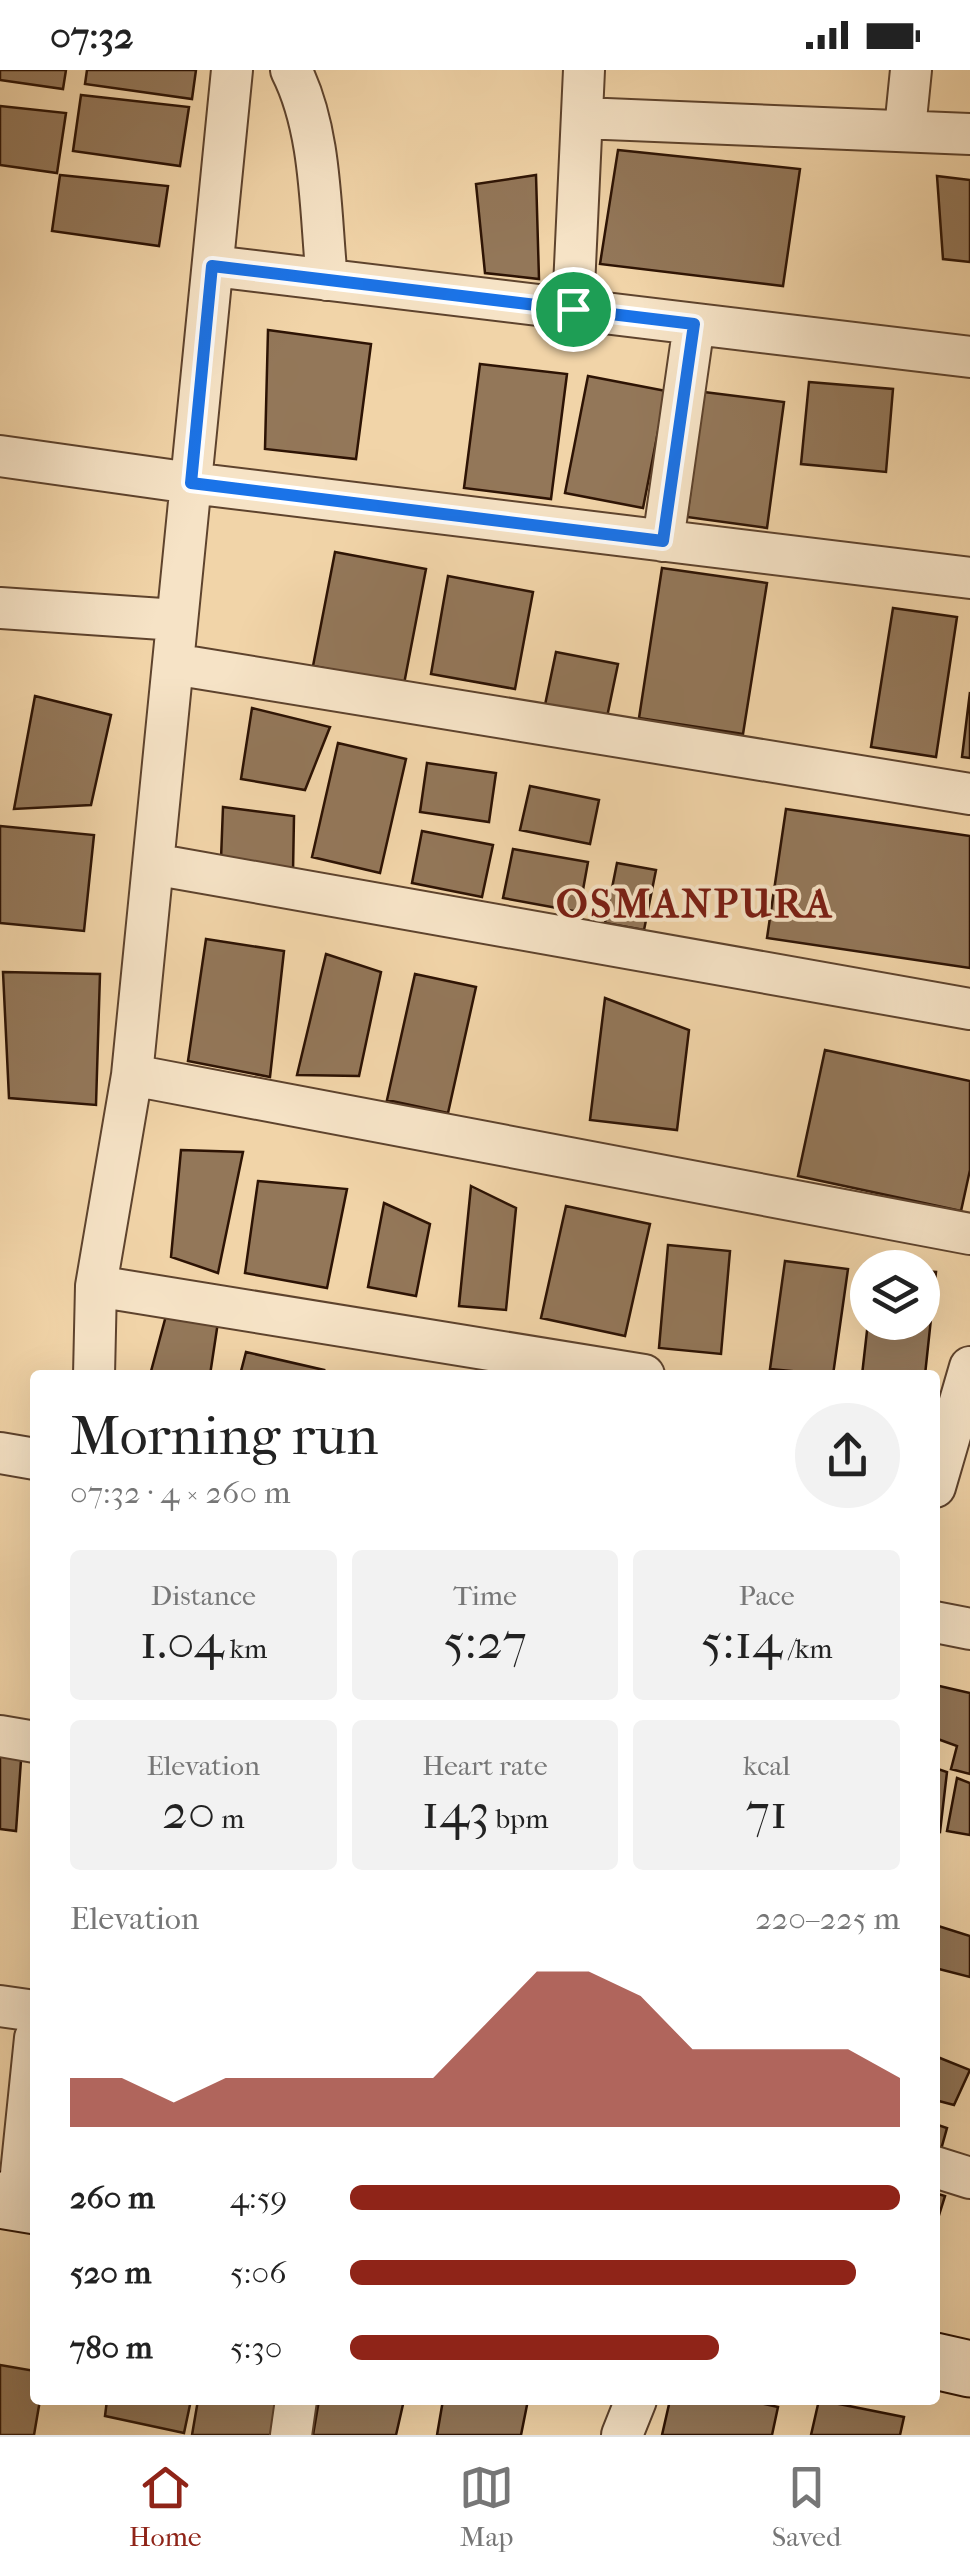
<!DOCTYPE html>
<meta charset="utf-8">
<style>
body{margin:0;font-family:"IM FELL French Canon",serif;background:#f2f2f2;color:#222;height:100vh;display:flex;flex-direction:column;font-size:38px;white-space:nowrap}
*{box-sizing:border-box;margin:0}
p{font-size:32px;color:#767676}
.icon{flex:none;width:55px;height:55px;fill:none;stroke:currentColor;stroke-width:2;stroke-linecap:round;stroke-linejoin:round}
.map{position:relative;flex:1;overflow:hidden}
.drawer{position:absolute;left:30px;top:1300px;width:910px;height:1035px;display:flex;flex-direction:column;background:#fff;border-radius:10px;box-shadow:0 10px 40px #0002}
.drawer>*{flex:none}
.controls{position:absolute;left:850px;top:1180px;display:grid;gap:20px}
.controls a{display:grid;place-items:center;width:90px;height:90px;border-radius:50%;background:#fff;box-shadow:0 10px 40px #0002;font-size:50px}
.pin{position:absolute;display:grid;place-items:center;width:85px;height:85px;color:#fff;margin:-42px;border:5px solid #fff;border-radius:50%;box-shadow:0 2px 10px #0007}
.round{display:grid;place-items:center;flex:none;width:105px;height:105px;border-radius:52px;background:#f2f2f2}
.head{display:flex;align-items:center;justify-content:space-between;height:170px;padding:0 40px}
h1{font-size:55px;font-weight:600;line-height:75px}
.figures{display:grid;grid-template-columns:repeat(3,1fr);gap:15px;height:170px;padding:10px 40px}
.figures div{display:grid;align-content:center;border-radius:10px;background:#f2f2f2;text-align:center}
.figures b{font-size:50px;font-weight:600}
.figures small{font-size:28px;font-weight:400}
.figures p{font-size:28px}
.chart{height:280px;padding:20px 40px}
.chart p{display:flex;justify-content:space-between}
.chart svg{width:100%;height:180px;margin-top:10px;fill:#8f2418;opacity:.7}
ul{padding:0 40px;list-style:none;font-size:32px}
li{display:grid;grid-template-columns:160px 120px 1fr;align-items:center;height:75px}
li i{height:25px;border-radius:12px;background:#8f2418}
.status{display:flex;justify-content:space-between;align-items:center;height:70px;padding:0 50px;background:#fff;direction:ltr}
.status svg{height:28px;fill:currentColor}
.menu{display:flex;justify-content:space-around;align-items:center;height:140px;border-top:2px solid #e0e0e0;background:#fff;font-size:28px;color:#767676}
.menu a{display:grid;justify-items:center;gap:5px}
.menu .selected{color:#8f2418}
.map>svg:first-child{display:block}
.building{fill:#937759;stroke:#2d1304;stroke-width:2.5}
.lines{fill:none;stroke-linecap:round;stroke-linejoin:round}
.street-casing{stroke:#5e432d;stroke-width:44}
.secondary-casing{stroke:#2d1304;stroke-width:59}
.street{stroke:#f6e3c6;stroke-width:40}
.secondary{stroke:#f6e3c6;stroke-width:55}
.route-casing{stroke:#fff;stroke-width:20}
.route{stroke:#1a73e8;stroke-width:12}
.labels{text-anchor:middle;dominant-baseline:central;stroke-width:8;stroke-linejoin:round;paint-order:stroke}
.district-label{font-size:40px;font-weight:bold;letter-spacing:2.5px;fill:#7a1f14;stroke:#f6e3c6}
</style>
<div class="status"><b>07:32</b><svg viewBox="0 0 49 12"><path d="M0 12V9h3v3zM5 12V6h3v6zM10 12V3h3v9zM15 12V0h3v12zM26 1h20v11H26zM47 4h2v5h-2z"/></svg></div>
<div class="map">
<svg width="970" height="2365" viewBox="0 0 970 2365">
<rect width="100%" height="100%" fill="#f1d4a8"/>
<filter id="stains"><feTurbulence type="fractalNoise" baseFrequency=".002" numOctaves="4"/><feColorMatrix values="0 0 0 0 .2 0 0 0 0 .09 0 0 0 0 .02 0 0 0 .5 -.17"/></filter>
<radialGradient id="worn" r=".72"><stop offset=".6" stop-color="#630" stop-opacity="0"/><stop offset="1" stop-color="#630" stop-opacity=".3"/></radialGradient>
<path class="building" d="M0,0H66L63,19L0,10Z
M87,0H196L192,29L85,14Z
M81,25L189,37L180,96L73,81Z
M0,36L66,43L57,103L0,95Z
M618,80L800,99L783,216L600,194Z
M60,105L168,116L159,176L52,161Z
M536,105L539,209L485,203L476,114Z
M937,106L970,110V192L943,189Z
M268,260L371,274L356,389L265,379Z
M480,294L567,304L551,429L464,418Z
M588,306L666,321L643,438L565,423Z
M809,312L893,319L886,402L801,394Z
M704,322L784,332L767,458L687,447Z
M335,482L426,499L404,614L313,596Z
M662,498L767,513L743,664L639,648Z
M448,506L533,522L515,619L431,604Z
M893,538L957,547L936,687L871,677Z
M556,582L618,594L607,647L545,635Z
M970,622V688L962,687Z
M35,626L111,645L91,735L14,739Z
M252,638L330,657L305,720L241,709Z
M338,673L406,689L380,803L312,787Z
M427,693L496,703L489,752L420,742Z
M530,716L599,730L590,774L520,760Z
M223,737L294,746L293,802L221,789Z
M786,739L970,766V898L767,868Z
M0,756L94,765L84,861L0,853Z
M422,761L493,775L482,827L412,813Z
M513,779L588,792L579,842L503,828Z
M617,793L656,800L644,860L605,853Z
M206,869L284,881L270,1007L188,991Z
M326,884L381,902L359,1006L297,1005Z
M3,902L100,904L96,1035L9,1028Z
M415,904L476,917L448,1043L387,1030Z
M605,928L689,960L677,1060L590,1050Z
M825,980L970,1011V1100L961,1141L798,1106Z
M181,1080L243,1082L218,1203L171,1187Z
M258,1111L347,1119L327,1218L245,1203Z
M471,1116L516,1138L506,1240L459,1236Z
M384,1133L430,1154L416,1226L368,1217Z
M566,1136L650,1154L625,1266L541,1248Z
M668,1175L730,1181L721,1284L659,1278Z
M785,1191L848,1199L833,1305L770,1299Z
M922,1201L936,1202L925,1305H862L868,1252H922Z
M167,1242L218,1252L210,1305H150Z
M246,1282L324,1300L322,1305H240Z
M935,1615L970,1623V1704L951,1699L957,1676L935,1668Z
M0,1686L21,1690L16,1761L0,1759Z
M935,1698L947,1702L940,1762L935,1761Z
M957,1708L970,1713V1765L947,1761Z
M935,1855L970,1866V1907L935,1898Z
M935,1986L970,2000L954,2035L935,2030Z
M935,2054L947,2058L940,2083L935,2082Z
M935,2123L945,2126L935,2158Z
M0,2295L35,2301V2330H40L34,2365H0Z
M107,2330H191L184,2363L105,2346Z
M198,2330H283L275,2365H192Z
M319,2330H404L396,2365H313Z
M443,2330H528L521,2365H437Z
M670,2330H746L778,2337L772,2365H662Z
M819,2330L904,2347L900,2365H811Z"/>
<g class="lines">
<g class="street-casing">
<path id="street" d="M291,0C322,61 320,142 327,210
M582,48L970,64
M905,59L911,0
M213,196L970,287
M573,239L584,0
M0,386L191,413L970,508
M663,471L694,254
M0,538L177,550
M173,594L970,724
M153,794L970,939
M132,1005L970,1164
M96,1216L644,1305
M94,1305L96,1216L132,1005L232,0
M0,1383L35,1389
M935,1417L970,1297
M935,1552L970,1559
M0,1666L35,1672
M0,1936L35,1941
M935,2097L970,2108
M18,2133L35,1968
M291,2365L296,2330
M622,2365L636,2330"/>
</g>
<g class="secondary-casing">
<path id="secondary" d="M0,2130L35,2136
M935,2291L970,2299"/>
</g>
<use href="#street" class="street"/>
<use href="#secondary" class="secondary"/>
</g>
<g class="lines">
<g class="route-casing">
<path id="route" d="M212,196L694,254L663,471L191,413Z"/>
</g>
<use href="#route" class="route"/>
</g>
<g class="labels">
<g class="district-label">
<text x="695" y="834">OSMANPURA</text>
</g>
</g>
<rect width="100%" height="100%" filter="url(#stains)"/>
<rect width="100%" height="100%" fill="url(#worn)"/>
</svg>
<div class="controls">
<a><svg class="icon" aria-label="layers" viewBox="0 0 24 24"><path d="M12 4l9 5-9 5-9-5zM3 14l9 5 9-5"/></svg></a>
</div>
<div class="pin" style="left:573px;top:239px;background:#1e9e55"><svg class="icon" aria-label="arrive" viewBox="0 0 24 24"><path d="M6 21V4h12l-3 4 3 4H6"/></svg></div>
<section class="drawer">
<div class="head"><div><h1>Morning run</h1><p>07:32 · 4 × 260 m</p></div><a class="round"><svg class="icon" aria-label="share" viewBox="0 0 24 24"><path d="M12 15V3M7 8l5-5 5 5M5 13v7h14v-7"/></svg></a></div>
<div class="figures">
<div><p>Distance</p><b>1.04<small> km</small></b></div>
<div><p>Time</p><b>5:27</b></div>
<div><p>Pace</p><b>5:14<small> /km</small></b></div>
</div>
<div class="figures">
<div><p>Elevation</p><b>20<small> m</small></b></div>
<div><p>Heart rate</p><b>143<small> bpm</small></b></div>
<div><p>kcal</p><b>71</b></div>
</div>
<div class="chart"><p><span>Elevation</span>220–225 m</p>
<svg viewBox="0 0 160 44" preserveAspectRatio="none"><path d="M0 44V32L10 32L20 38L30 32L40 32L50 32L60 32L70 32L80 19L90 6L100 6L110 12L120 25L130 25L140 25L150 25L160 32V44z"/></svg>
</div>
<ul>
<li><b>260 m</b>4:59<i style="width:100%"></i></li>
<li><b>520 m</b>5:06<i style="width:92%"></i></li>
<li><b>780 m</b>5:30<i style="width:67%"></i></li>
</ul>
</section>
</div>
<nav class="menu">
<a class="selected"><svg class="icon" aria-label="home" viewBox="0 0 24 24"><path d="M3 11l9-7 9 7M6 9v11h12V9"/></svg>Home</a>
<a><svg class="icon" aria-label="map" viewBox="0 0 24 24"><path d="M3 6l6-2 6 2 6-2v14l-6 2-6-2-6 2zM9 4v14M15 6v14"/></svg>Map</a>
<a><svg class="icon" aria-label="saved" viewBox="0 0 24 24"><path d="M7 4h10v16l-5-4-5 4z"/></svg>Saved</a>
</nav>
